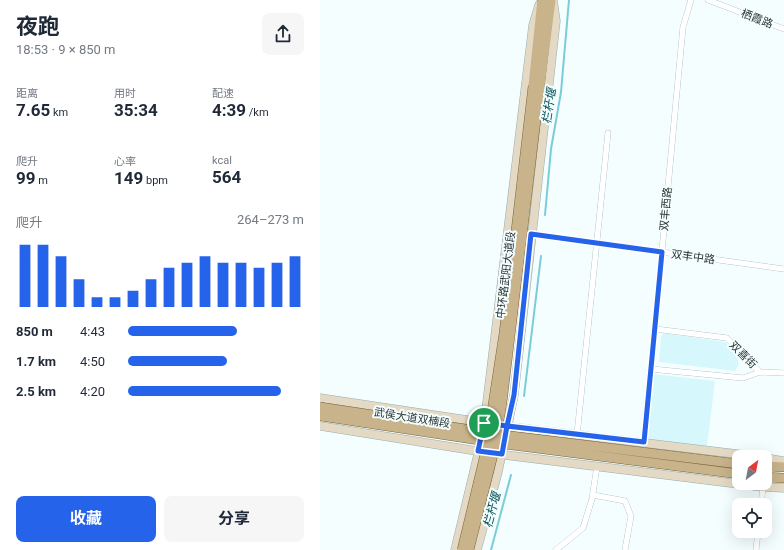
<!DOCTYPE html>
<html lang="zh">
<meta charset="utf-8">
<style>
body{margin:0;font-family:Roboto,"Noto Sans SC",sans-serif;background:#f6f6f7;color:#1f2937;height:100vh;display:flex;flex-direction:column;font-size:15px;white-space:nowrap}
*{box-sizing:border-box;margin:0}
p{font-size:13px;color:#747a83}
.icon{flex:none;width:22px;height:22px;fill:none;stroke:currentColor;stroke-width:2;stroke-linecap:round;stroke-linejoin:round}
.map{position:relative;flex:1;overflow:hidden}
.sheet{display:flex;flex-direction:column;background:#fff;width:320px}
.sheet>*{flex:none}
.needle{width:26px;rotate:32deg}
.fabs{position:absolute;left:412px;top:450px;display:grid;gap:8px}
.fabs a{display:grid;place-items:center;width:40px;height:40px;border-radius:8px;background:#fff;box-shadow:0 4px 16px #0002;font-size:20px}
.pin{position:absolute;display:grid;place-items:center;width:34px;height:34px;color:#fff;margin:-17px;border:2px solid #fff;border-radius:50%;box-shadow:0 1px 4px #0007}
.round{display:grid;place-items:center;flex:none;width:42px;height:42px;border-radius:8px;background:#f6f6f7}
.headline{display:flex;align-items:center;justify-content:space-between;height:68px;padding:0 16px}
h1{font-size:22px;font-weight:700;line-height:30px}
.stats{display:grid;grid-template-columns:repeat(3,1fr);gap:6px;height:68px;padding:4px 16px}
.stats div{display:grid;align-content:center}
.stats b{font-size:17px;font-weight:700}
.stats small{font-size:11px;font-weight:400}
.stats p{font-size:11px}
.chart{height:112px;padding:8px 16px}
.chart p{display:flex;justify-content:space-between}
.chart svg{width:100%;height:72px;margin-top:4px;stroke:#2563eb;stroke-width:6}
.button{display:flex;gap:8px;margin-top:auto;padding:8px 16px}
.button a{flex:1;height:46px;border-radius:8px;background:#2563eb;color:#fff;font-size:16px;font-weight:700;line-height:46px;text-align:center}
.button a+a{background:#f6f6f7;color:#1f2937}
ul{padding:0 16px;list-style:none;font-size:13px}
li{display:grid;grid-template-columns:64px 48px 1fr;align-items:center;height:30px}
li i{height:10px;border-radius:5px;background:#2563eb}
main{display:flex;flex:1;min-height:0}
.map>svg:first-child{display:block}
.built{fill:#d6f8fd}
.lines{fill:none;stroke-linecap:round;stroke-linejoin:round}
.stream{stroke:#7accd9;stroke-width:2}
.street-casing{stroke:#97adb1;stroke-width:6}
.secondary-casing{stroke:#97adb1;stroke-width:9}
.primary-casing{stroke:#7a653a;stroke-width:10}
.street{stroke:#fff;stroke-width:5.5}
.secondary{stroke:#e4d9c4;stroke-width:8}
.primary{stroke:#c8b38a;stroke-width:9}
.primary-bridge-casing{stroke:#7a653a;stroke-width:10;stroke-linecap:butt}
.primary-bridge{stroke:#c8b38a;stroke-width:9}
.route-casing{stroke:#fff;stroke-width:8}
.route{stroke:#2563eb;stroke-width:5}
.labels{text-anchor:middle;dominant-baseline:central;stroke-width:4;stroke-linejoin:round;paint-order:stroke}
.street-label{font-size:11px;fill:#2b3435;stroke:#f4feff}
.water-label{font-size:12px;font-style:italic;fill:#04525b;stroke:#f4feff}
</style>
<main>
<section class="sheet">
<div class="headline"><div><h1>夜跑</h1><p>18:53 · 9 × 850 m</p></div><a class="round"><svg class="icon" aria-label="share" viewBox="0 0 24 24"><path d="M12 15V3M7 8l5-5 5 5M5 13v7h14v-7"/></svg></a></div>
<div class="stats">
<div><p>距离</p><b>7.65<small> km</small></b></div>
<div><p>用时</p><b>35:34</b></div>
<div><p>配速</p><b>4:39<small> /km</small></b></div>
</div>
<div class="stats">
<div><p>爬升</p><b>99<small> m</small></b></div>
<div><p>心率</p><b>149<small> bpm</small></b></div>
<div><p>kcal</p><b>564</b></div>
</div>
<div class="chart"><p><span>爬升</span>264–273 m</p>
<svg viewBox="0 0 160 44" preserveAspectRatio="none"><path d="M5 44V6M15 44V6M25 44V13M35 44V27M45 44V38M55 44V38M65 44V34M75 44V27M85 44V20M95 44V17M105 44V13M115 44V17M125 44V17M135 44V20M145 44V17M155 44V13"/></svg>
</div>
<ul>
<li><b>850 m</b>4:43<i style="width:62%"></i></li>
<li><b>1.7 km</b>4:50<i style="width:56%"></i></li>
<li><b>2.5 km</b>4:20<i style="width:87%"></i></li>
</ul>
<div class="button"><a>收藏</a><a>分享</a></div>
</section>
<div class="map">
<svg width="464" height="550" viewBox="0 0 464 550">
<rect width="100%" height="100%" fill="#f4feff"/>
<path class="built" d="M343,333L405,342L409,345L416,354L419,364L415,371L339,362L341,338Z
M333,374L395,381L387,446L325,439Z"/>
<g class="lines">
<path class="stream" d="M225,215L231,149L241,92L249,0
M204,396L221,256
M171,550L191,475"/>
<g class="street-casing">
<path id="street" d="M388,0L464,29
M211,234L464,269
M335,329L407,338L440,372L464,373
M331,369L423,378L440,372
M257,435L288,133
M324,442L363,27L371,0
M273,495L305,501L311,516L305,550
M441,505L443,487
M236,550L263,528L272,499L277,466
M436,550L438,531"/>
</g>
<g class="secondary-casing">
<path id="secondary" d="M0,398L167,423
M0,426L163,452
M183,426L442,457
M177,454L443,487L464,488
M445,458L464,461
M135,550L159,450L167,402L213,25L219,5
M157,550L178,472L194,395L236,21L233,0"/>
</g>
<g class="primary-casing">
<path id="primary" d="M213,86L222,0
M220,86L231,0
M445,466L464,467
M445,477L464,478"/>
</g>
<use href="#street" class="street"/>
<use href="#secondary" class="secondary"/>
<use href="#primary" class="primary"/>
<g class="primary-bridge-casing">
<path id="primary-bridge" d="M0,407L191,436L419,464
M0,416L185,444L419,474
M142,550L166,450L184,333L213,86
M149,550L174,451L182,403L220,86"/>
</g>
<use href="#primary-bridge" class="primary-bridge"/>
</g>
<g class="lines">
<g class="route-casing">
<path id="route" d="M164,423L158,451L182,454L187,426L324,442L342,252L211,234L194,395L187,426L164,423"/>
</g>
<use href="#route" class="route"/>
</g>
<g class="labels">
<g class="street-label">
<text transform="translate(437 19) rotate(21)">栖霞路</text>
<text transform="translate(346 209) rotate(-85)">双丰西路</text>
<text transform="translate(373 257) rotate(8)">双丰中路</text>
<text transform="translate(186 275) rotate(-83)">中环路武阳大道段</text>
<text transform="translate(423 355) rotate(45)">双喜街</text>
<text transform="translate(92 418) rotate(9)">武侯大道双楠段</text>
</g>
<g class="water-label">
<text transform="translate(229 106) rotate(-81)">栏杆堰</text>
<text transform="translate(172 510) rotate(-75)">栏杆堰</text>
</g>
</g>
</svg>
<div class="fabs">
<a><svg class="needle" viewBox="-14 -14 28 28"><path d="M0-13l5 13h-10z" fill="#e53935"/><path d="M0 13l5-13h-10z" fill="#747a83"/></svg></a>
<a><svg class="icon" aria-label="locate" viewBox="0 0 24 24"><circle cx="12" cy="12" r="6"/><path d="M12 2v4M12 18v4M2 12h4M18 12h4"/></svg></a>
</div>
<div class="pin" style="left:164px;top:423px;background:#1e9e55"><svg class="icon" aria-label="arrive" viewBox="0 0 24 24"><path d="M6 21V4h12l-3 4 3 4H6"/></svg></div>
</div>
</main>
